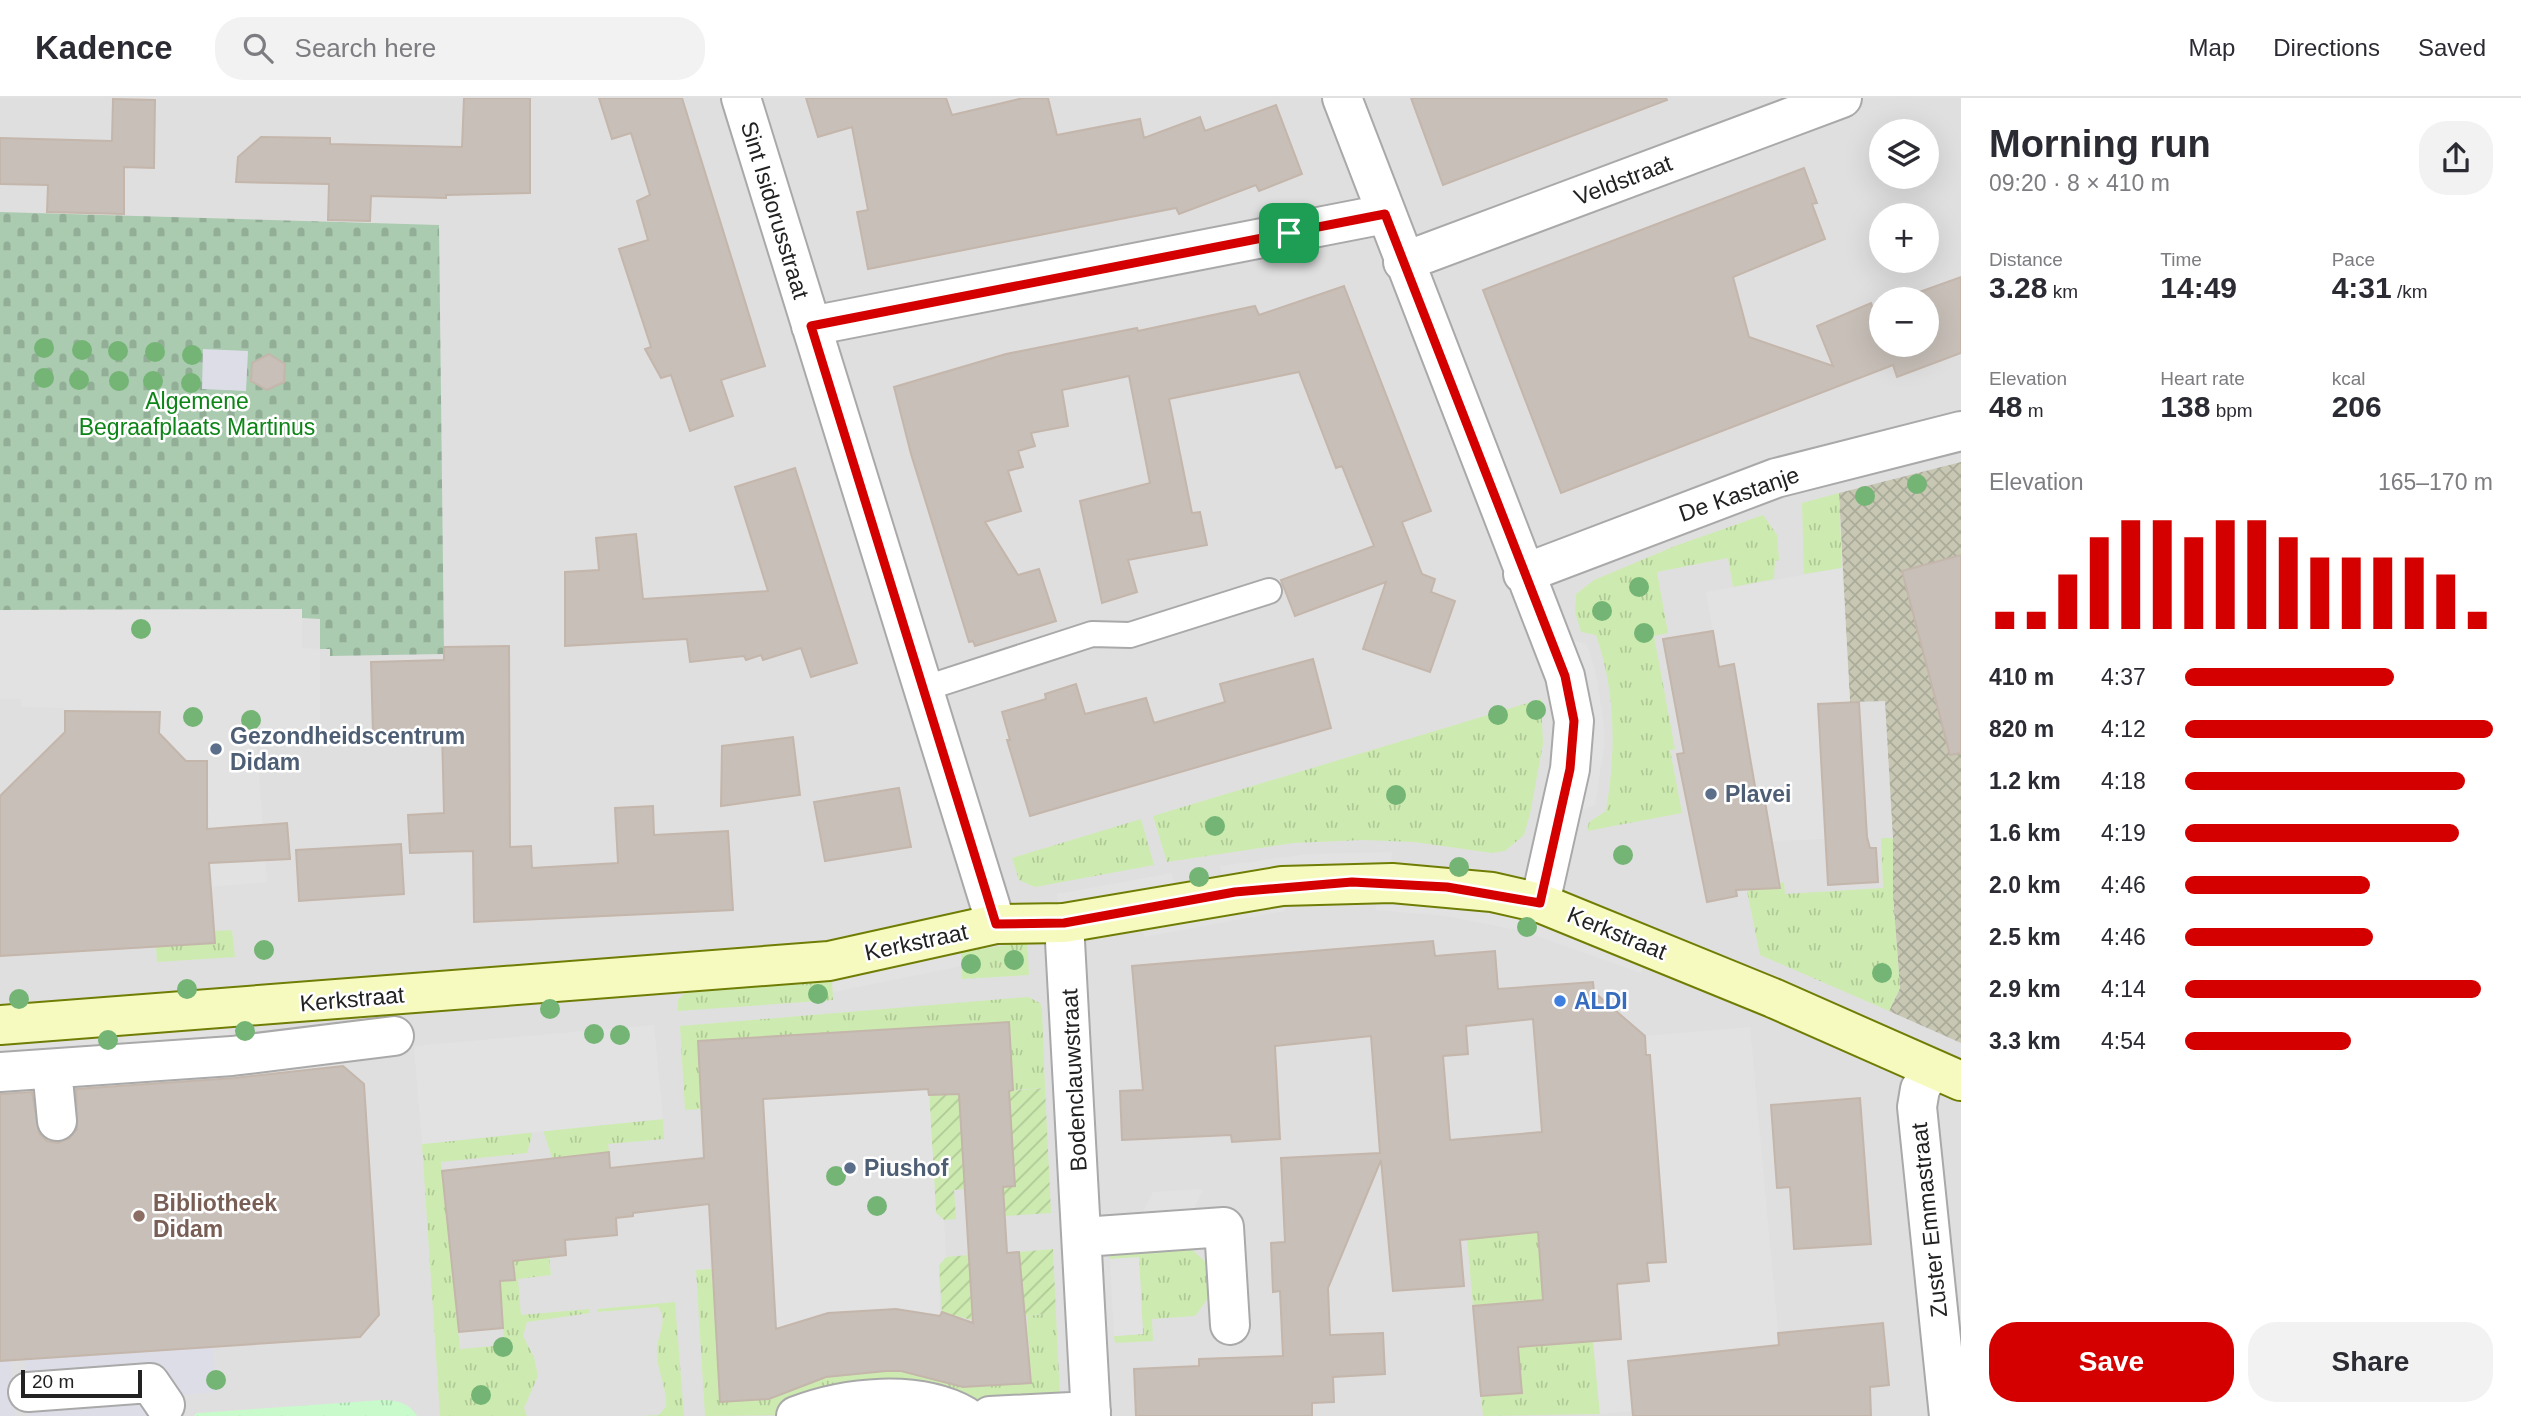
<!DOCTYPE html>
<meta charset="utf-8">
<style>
body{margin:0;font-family:Arial,sans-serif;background:#f2f2f3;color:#2b2b33;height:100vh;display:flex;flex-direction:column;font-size:26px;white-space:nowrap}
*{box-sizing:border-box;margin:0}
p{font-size:23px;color:#7c7c81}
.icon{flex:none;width:38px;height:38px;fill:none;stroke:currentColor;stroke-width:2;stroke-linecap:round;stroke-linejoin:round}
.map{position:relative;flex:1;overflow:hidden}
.panel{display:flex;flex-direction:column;background:#fff;width:560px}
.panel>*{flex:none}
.buttons{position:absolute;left:1869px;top:21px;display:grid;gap:14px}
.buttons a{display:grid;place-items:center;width:70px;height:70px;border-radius:50%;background:#fff;box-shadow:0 7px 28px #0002;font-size:35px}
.scale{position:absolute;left:21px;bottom:18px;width:121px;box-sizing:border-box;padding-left:7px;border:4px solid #222;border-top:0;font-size:19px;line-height:24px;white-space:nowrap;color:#222;-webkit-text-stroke:5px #fff;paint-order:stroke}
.pin{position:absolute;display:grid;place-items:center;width:60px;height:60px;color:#fff;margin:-30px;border-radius:14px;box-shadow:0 4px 10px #0006}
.round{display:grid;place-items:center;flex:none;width:74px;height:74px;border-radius:28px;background:#f2f2f3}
.summary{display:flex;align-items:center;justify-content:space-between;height:119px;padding:0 28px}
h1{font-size:38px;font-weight:600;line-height:52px}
.metrics{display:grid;grid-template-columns:repeat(3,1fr);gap:10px;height:119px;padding:7px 28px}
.metrics div{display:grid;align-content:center}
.metrics b{font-size:30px;font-weight:600}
.metrics small{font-size:19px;font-weight:400}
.metrics p{font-size:19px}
.chart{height:196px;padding:14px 28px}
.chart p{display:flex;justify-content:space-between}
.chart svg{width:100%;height:126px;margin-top:7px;stroke:#d40000;stroke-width:6}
.action{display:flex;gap:14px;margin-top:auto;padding:14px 28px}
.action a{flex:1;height:80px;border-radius:28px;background:#d40000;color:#fff;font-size:28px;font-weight:600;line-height:80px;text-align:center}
.action a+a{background:#f2f2f3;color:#2b2b33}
ul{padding:0 28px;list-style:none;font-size:23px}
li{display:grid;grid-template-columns:112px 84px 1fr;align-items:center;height:52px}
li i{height:18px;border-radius:9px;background:#d40000}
header{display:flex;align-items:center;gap:42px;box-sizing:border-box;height:98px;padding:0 35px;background:#fff;border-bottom:2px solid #e1e1e2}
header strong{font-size:33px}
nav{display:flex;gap:38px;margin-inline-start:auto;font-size:24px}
.search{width:490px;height:63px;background:#f2f2f3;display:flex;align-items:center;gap:18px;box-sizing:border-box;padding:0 24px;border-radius:28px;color:#7c7c81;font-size:26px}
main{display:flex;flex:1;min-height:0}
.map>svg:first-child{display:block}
.residential{fill:#e0dfdf;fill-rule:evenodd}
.construction{fill:url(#construction-cross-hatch)}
.grass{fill:url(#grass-tufts)}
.cemetery{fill:url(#cemetery-stones)}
.park{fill:url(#park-tufts)}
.garden{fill:url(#garden-furrows)}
.parking{fill:#e2e2e2}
.plaza{fill:#dddde8}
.building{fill:#c7bfb8;stroke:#c4b6ab;stroke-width:2;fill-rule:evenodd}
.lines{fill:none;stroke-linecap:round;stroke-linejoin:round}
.lane-casing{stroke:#a9a9a9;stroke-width:28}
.street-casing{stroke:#a9a9a9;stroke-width:42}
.secondary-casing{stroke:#707d05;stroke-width:42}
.lane{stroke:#fff;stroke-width:24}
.street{stroke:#fff;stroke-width:38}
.secondary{stroke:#f7fabf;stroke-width:38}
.tree{fill:#74b475}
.route-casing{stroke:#fff;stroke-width:14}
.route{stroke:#d40000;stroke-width:9}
.service-dot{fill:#5c6f8a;stroke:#fff;stroke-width:2.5}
.shop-dot{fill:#3f7fe0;stroke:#fff;stroke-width:2.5}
.education-dot{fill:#8d6e63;stroke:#fff;stroke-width:2.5}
.labels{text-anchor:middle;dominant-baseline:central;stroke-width:5;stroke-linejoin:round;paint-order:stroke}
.street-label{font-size:23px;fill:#222;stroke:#fff}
.park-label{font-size:23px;fill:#0c8416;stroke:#fff}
.service-label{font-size:23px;font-weight:bold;fill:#4e5e75;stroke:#fff;text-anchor:start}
.shop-label{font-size:23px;font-weight:bold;fill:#366cbe;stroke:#fff;text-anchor:start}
.education-label{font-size:23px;font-weight:bold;fill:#785e54;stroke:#fff;text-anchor:start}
</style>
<header>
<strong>Kadence</strong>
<div class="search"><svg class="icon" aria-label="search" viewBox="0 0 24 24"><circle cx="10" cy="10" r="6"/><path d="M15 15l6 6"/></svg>Search here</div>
<nav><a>Map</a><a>Directions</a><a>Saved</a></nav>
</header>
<main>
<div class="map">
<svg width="1961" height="1318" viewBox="0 0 1961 1318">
<defs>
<pattern id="construction-cross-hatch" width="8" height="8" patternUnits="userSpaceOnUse" patternTransform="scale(1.75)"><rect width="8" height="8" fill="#c7c7b4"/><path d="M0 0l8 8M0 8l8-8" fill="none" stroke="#abab9a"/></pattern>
<pattern id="grass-tufts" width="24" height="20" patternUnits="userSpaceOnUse" patternTransform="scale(1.75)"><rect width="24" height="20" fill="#cdebb0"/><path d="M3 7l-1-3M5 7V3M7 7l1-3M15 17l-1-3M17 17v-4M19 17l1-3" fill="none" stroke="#b0c997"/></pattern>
<pattern id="cemetery-stones" width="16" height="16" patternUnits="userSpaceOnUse" patternTransform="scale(1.75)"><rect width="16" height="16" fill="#aacbaf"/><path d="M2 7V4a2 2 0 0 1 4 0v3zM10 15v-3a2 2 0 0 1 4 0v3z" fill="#92ae96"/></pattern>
<pattern id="park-tufts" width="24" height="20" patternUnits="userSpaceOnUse" patternTransform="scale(1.75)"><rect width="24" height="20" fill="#c8facc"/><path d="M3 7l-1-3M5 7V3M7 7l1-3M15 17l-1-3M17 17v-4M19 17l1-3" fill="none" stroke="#acd6af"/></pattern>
<pattern id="garden-furrows" width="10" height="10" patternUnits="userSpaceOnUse" patternTransform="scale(1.75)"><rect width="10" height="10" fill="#cdebb0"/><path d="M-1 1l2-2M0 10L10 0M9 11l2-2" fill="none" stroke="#b0c997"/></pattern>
</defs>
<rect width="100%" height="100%" fill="#f2efe9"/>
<path class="residential" d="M0,0H1961V1318H0ZM1881,33H1927V79H1881ZM1881,117H1927V163H1881ZM1881,201H1927V247H1881Z"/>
<path class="construction" d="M1961,364V945L1889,913L1900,890L1893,799V740L1885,603L1850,604L1839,395Z"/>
<path class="grass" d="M1839,395L1842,470L1804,476L1802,405Z
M1763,417L1777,437L1779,462L1775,463L1774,481L1733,489L1728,460L1657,474L1668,535L1654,538L1675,651L1670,652L1682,715L1587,733L1589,724L1606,713C1616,653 1616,595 1596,537L1581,534L1575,514L1576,496L1594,482L1675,448Z
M1541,601L1543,646L1530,716L1524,737L1505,753L1492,755L1414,744L1363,742L1293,745L1167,764L1153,718Z
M1141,721L1154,767L1035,789L1019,782L1012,760Z
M1881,740H1893V799L1900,890L1889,913L1760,857L1747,793L1784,784L1785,796L1883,790Z
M232,832L235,859L157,864L156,848L215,844L214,833Z
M1027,844L1029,877L962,881L961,854Z
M832,881L833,902L678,913V902L685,895Z
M1028,899L1040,905L1042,911L1045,990L1013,992L1009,924L698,943L702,1011L685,1012L680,928Z
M542,1017L566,1030L663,1021L664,1041L608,1046L609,1054L552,1060L544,1035Z
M530,1018L532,1037L527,1055L441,1064L460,1251L504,1247L500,1183L514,1182L513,1163L549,1159L551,1177L518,1181L521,1217L589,1211L590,1215L527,1224L523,1238L534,1259L538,1278L524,1310L527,1318H440L422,1046L511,1037Z
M1538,1135L1546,1247L1593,1243L1600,1316L1483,1318L1481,1298L1522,1294L1513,1205L1473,1208L1467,1141Z
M1189,1149L1208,1166L1209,1199L1195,1218L1152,1221L1153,1243L1115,1245L1114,1238L1143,1236L1139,1160L1110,1161V1153Z
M712,1171L720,1304L768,1301L831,1277L897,1272L963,1289L1031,1285L1027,1218L1056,1215L1060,1300L778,1317L705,1318L696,1172Z
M675,1204L684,1318H640L659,1317L666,1308C667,1288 656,1272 657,1252C657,1237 669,1222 658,1209L597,1214V1211Z"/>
<path class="cemetery" d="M0,114L439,127L444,556L330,558V551H320V521L302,520V511L0,512Z"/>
<path class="park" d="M383,1302C397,1302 409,1305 417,1318H194L197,1315Z"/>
<path class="garden" d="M1045,990L1051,1115L1005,1118L1003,1089L1015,1088L1009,993Z
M959,996L965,1091L954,1092L956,1121L944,1122L936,1115L929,997Z
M1053,1151L1056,1215L1023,1218L1019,1154Z
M969,1157L972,1222L942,1214L939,1167L946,1159Z"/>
<path class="parking" d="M1842,470L1850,604L1819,606L1826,741L1772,743L1764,699L1757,700L1734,567L1719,569L1706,494Z
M302,511V550L320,551V635L259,636L256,639L267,784L211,789L207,663H186L159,635V614L65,613V610L21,609V601H0V512Z
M1571,542L1587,546L1596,576L1604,628V649L1595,707L1579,713Z
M1392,754L1391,768L1222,779L1220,768L1309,756Z
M1172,775L1175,788L1059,808L1057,796Z
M1377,800L1449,806L1518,820L1517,832L1446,818L1376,812Z
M1283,802L1285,813L1144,839L1143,828Z
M1536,824L1645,863L1641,875L1531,836Z
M961,854L962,868L833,894L832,881Z
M654,927L663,1021L422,1046L414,948Z
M229,928L230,941L124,948L122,935Z
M1750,929L1784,1298L1600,1316L1593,1243L1621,1241L1617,1186L1649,1183L1647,1165L1666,1163L1650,958L1646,957L1645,938Z
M97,937L98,950L0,957V943Z
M929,991L936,1115L944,1122L946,1159L939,1167L940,1220L828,1215L776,1234L763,1001Z
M1203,1091L1188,1123L1137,1125L1153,1094Z
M1139,1159L1143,1236L1114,1238L1110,1161Z"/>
<path class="plaza" d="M203,251L248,253L246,293L202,291Z
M213,1249L216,1294L154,1300L156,1318H29L25,1261Z
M11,1262L15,1318H0V1263Z"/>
<path class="building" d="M464,0H530V95L446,97V100L371,98L370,123L328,122L329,86L236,84L238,59L261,39L330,40V46L462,49Z
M599,0H682L765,268L721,282L733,318L690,333L671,277L661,280L645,251L651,249L619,151L648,142L637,103L650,97L631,35L612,41Z
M806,0H946L952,17L1023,0H1048L1057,37L1140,21L1144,40L1200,19L1205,33L1276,7L1302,76L1259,93L1256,87L1179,116L1176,110L868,171L857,114L868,112L852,29L818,39Z
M1411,0H1666L1667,2L1443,87Z
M113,1L155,2L154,70L124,69V116L47,114L48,87L0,86V40L112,43Z
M1804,70L1817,105L1812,106L1825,141L1733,179L1749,239L1833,268L1817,228L1871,205L1873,211L1881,208V247H1927V201H1900L1961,179V255L1897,279L1893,267L1561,395L1483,192Z
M1344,188L1431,413L1402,424L1422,476L1435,481L1431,494L1455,503L1430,574L1363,551L1386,484L1295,518L1281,482L1374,448L1342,368L1336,370L1299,274L1169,301L1192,415L1200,414L1207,447L1128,462L1137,494L1102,505L1080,403L1150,385L1129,278L1062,292L1068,328L1031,335L1035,348L1018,353L1023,369L1008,373L1021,413L985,424L1018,477L1039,471L1056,523L975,548L973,543L969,544L911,356L894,289L1006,256L1137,230L1138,233L1255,208L1259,217Z
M269,256L285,266L284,284L267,292L251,283L252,265Z
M795,370L857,565L811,579L801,550L763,562L761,557L746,562L744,558L690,564L687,541L565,548V474L599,472L596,440L636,436L643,501L768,493L735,389Z
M1961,457V655L1950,657L1902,473Z
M1713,533L1719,569L1734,566L1757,700L1764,698L1780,790L1736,792L1737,798L1707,804L1677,656L1684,655L1663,541Z
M509,548L510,749L531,748L532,770L618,765L615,710L653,708L654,737L728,733L733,812L474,824L473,753L410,755L408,717L444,715L442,633L373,635L371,564L444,562V549Z
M1313,561L1331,630L1030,718L1007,642H1010L1002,614L1046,601L1045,596L1076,586L1085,616L1146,600L1154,625L1225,604L1220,586Z
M1859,604L1867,739L1870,750H1876L1878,784L1828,787L1818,606Z
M65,613L160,614L159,635L186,663H207V731L287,725L290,761L209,765L215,845L0,858V698L65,634Z
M793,639L800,697L721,708L722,648Z
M899,690L911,749L825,763L814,704Z
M401,746L404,796L299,803L296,752Z
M1433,843L1435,858L1495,853L1498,891L1593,884L1594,894L1645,938L1646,957H1650L1666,1164L1647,1165L1649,1183L1617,1186L1621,1241L1518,1249L1522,1295L1481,1298L1473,1208L1543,1202L1538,1134L1460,1142L1464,1188L1393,1193L1381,1062L1328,1190L1330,1237L1383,1235L1385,1276L1333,1279L1334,1304L1312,1305V1318H1136L1134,1271L1199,1268V1261L1283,1258L1280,1193L1273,1194L1271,1145L1285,1144L1281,1060L1380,1055L1371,938L1275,948L1280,1041L1232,1044L1231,1037L1122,1042L1120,993L1143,992L1132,868ZM1533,921L1542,1034L1450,1042L1443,958L1468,956L1466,928Z
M1009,924L1013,992L1009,993L1015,1088L1003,1089L1007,1155L1019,1154L1031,1285L963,1289L901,1273H886L826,1279L769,1301L720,1304L709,1106L633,1115V1118L616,1120L617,1137L565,1142L566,1157L513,1163L515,1182L500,1183L503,1230L459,1234L442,1073L609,1054L610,1070L704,1060L698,943ZM928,991L929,997L959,996L973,1225L942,1214L940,1218L896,1211L828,1215L776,1231L763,1001Z
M343,968L364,986L378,1203L379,1217L360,1239L0,1263V996L32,994L39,1035L47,1043L58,1045L70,1040L77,1031L76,991L234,980Z
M1860,1000L1871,1146L1794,1151L1790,1089L1777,1090L1771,1007Z
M1883,1225L1889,1287L1870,1289L1871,1318H1633L1628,1263L1779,1247L1778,1235Z"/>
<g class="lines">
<g class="lane-casing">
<path id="lane" d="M923,591L1092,536L1130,537L1269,493"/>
</g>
<g class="street-casing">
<path id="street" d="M741,0L996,826
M1342,0L1565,578L1574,623L1570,671L1540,805
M1403,164L1842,0
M811,228L1385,116
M1523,476L1776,380L1961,333
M1064,825L1091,1318
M52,971L57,1023
M1932,971L1920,991L1917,1009L1949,1318
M0,974L232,958L394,938
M1083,1139L1224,1129L1230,1227
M28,1294L150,1285L165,1307
M796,1318C846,1299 917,1291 965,1318
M990,1318L1091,1313"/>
</g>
<g class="secondary-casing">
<path id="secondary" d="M0,927L829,863L996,826L1064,825L1282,788L1392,785L1492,794L1540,805L1773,900L1961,983"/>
</g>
<use href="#lane" class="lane"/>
<use href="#street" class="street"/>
<use href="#secondary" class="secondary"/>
</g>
<g class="tree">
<circle cx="44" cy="250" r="10"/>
<circle cx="82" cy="252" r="10"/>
<circle cx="118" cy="253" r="10"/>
<circle cx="155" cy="254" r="10"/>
<circle cx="192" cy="257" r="10"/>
<circle cx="44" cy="280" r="10"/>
<circle cx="79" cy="282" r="10"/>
<circle cx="119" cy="283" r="10"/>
<circle cx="153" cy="283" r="10"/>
<circle cx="191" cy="285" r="10"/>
<circle cx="1917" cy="386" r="10"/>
<circle cx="1865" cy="398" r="10"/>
<circle cx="1639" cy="489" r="10"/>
<circle cx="1602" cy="513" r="10"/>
<circle cx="141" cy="531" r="10"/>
<circle cx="1644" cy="535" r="10"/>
<circle cx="1536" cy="612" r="10"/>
<circle cx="1498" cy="617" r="10"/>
<circle cx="193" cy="619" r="10"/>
<circle cx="251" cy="622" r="10"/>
<circle cx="1396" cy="697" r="10"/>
<circle cx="1215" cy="728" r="10"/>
<circle cx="1623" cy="757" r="10"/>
<circle cx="1459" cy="769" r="10"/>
<circle cx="1199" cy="779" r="10"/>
<circle cx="1527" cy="829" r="10"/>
<circle cx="264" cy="852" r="10"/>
<circle cx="1014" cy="862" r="10"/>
<circle cx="971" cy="866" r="10"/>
<circle cx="1882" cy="875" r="10"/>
<circle cx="187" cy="891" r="10"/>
<circle cx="818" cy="896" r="10"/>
<circle cx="19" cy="901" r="10"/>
<circle cx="550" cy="911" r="10"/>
<circle cx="245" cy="933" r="10"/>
<circle cx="594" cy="936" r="10"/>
<circle cx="620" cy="937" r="10"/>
<circle cx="108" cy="942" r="10"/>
<circle cx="836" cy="1078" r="10"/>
<circle cx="877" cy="1108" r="10"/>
<circle cx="503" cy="1249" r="10"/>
<circle cx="216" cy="1282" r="10"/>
<circle cx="481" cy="1297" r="10"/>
</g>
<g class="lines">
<g class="route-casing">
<path id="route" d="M1385,116L1565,578L1574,623L1570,671L1540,805L1447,789L1352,784L1235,794L1064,825L996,826L811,228Z"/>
</g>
<use href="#route" class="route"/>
</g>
<g class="service-dot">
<circle cx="216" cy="651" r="7"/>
<circle cx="1711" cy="696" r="7"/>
<circle cx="850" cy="1070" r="7"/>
</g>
<circle class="shop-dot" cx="1560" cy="903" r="7"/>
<circle class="education-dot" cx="139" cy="1118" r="7"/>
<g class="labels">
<g class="street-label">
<text transform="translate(1623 82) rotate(-21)">Veldstraat</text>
<text transform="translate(775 112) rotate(73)">Sint Isidorusstraat</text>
<text transform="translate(1739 396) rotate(-19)">De Kastanje</text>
<text transform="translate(1617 835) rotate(22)">Kerkstraat</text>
<text transform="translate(916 844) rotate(-12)">Kerkstraat</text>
<text transform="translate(352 901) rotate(-5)">Kerkstraat</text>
<text transform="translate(1074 982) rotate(-93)">Bodenclauwstraat</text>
<text transform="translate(1929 1122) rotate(-96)">Zuster Emmastraat</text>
</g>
<g class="park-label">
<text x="197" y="303">Algemene<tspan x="197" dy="26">Begraafplaats Martinus</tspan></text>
</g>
<g class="service-label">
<text x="230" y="638">Gezondheidscentrum<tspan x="230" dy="26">Didam</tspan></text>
<text x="1725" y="696">Plavei</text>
<text x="864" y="1070">Piushof</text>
</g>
<g class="shop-label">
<text x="1574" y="903">ALDI</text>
</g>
<g class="education-label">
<text x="153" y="1105">Bibliotheek<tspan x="153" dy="26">Didam</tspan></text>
</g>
</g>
</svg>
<div class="buttons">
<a><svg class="icon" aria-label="layers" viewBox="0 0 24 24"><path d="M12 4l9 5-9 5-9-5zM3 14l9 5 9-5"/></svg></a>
<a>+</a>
<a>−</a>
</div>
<div class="scale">20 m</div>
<div class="pin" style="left:1289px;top:135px;background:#1e9e55"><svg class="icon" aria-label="arrive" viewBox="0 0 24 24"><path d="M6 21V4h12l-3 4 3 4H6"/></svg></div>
</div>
<section class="panel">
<div class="summary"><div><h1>Morning run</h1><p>09:20 · 8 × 410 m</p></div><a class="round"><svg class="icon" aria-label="share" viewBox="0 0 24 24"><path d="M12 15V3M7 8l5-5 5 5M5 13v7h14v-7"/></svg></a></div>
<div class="metrics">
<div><p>Distance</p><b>3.28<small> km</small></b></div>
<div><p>Time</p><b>14:49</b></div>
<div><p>Pace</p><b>4:31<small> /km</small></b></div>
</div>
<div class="metrics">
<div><p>Elevation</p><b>48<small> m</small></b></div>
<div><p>Heart rate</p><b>138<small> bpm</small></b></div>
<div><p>kcal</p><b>206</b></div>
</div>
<div class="chart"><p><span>Elevation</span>165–170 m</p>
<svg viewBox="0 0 160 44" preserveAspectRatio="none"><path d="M5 44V38M15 44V38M25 44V25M35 44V12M45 44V6M55 44V6M65 44V12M75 44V6M85 44V6M95 44V12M105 44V19M115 44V19M125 44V19M135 44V19M145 44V25M155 44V38"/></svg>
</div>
<ul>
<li><b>410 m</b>4:37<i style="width:68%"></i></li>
<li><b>820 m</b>4:12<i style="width:100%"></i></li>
<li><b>1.2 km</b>4:18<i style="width:91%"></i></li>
<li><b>1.6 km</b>4:19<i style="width:89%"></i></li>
<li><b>2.0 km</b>4:46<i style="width:60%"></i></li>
<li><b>2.5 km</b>4:46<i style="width:61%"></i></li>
<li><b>2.9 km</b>4:14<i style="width:96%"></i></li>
<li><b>3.3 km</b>4:54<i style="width:54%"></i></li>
</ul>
<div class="action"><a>Save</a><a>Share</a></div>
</section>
</main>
